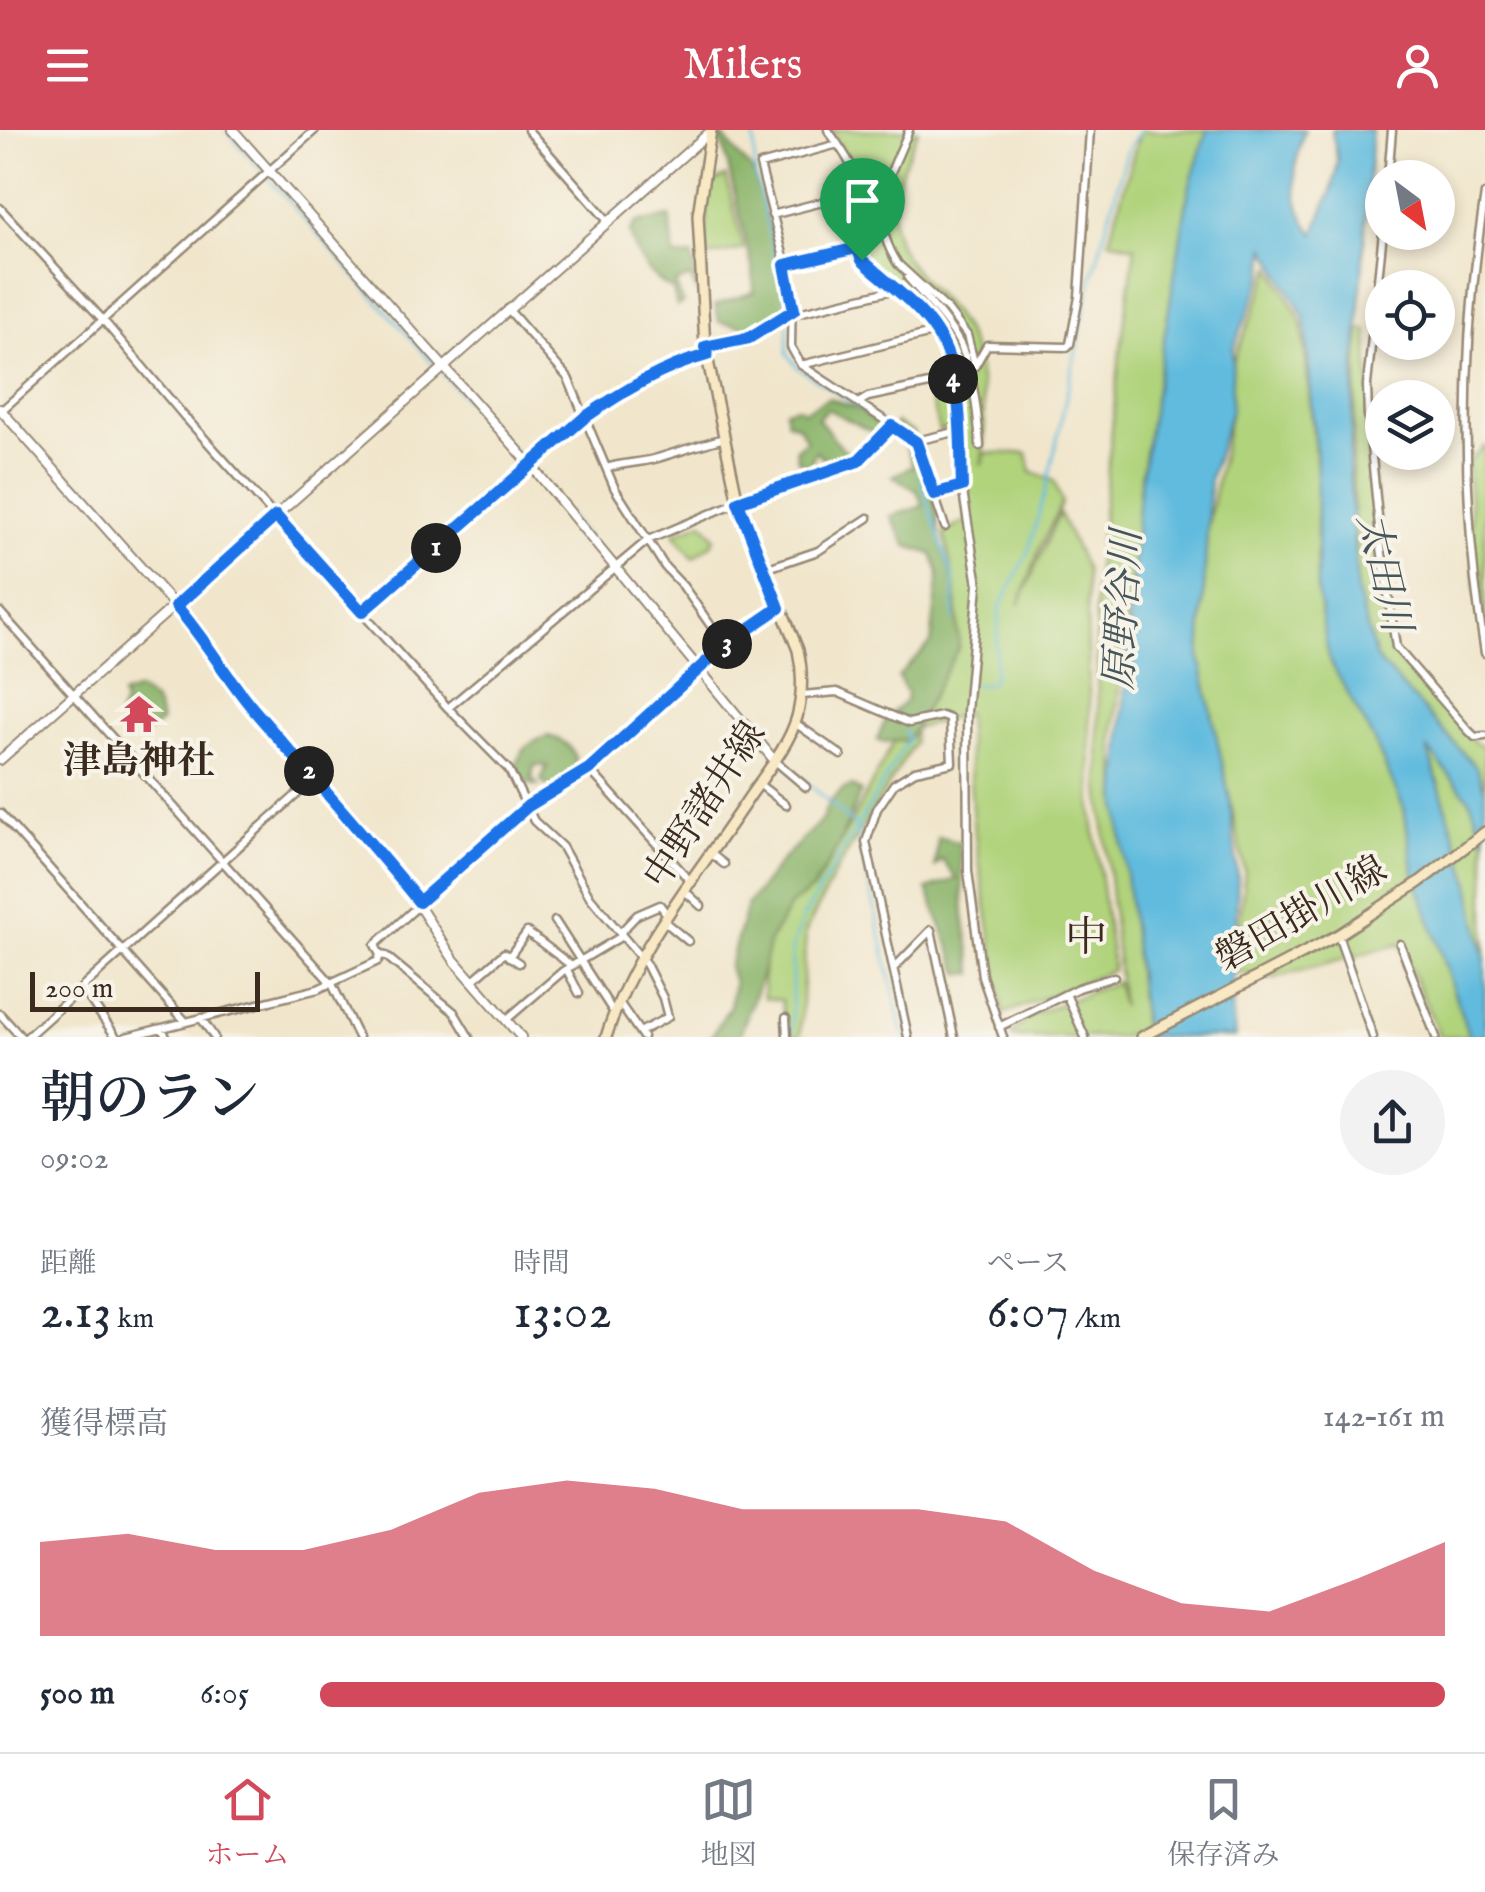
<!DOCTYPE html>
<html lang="ja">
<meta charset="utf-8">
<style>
body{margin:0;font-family:"IM FELL English","Noto Serif JP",serif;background:#f2f2f3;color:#1f2937;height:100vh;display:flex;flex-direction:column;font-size:38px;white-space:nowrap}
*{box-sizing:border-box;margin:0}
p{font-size:32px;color:#747a83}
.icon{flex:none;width:55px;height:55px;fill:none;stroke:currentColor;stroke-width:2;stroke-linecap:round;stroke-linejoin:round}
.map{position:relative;height:907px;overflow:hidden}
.drawer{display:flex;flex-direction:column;background:#fff;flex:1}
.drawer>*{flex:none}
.needle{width:65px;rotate:148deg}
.controls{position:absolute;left:1365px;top:30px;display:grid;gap:20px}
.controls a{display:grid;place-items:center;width:90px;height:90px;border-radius:50%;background:#fff;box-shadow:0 5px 15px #0003;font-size:50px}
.scale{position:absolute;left:30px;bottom:25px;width:230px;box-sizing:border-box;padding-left:10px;border:5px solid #3b2a1e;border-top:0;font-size:28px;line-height:35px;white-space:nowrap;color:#3b2a1e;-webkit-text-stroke:8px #f7f3e8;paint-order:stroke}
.pin{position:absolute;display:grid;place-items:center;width:85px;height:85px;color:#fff;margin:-102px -42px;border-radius:50% 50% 50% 0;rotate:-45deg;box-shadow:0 0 10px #0007}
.pin .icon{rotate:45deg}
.km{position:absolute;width:50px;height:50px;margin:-25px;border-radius:50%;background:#222;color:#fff;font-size:28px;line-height:50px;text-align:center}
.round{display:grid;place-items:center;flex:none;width:105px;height:105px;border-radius:52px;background:#f2f2f3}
.headline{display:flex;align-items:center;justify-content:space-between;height:170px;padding:0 40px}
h1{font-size:55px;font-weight:600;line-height:75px}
.metrics{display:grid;grid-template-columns:repeat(3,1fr);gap:15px;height:170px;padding:10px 40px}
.metrics div{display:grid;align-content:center}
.metrics b{font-size:50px;font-weight:600}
.metrics small{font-size:28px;font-weight:400}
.metrics p{font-size:28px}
.chart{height:280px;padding:20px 40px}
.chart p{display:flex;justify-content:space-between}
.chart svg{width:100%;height:180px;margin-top:10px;fill:#d1495b;opacity:.7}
ul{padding:0 40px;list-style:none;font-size:32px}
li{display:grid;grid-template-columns:160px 120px 1fr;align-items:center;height:75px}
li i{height:25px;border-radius:12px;background:#d1495b}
header{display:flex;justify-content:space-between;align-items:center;height:130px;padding:0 40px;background:#d1495b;color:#fff;font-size:45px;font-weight:600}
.tab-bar{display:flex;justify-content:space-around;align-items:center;height:140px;border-top:2px solid #e0e1e3;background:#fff;font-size:28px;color:#747a83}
.tab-bar a{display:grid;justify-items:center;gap:5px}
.tab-bar .active{color:#d1495b}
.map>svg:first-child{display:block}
.green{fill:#b0d37c;stroke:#767e4d;stroke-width:2.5}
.forest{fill:#8cb56c;stroke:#647045;stroke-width:2.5}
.water{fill:#60bbde;stroke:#4e727e;stroke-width:2.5}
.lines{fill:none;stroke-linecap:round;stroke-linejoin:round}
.stream{stroke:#60bbde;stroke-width:2.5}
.minor-casing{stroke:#968875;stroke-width:11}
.tertiary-casing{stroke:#968875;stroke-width:12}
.secondary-casing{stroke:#968875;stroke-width:14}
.minor{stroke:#fff;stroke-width:6}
.tertiary{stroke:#fff;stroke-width:8}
.secondary{stroke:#f8e8c3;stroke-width:9}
.route-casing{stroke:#fff;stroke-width:20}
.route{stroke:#1a73e8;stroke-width:12}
.labels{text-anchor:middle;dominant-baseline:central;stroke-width:8;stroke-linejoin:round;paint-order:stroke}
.poi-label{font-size:38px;font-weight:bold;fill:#3b2a1e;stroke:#f7f3e8}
.street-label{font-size:38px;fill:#3b2a1e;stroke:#f7f3e8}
.water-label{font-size:40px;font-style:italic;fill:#465658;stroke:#f7f3e8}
.quarter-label{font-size:42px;fill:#3b2a1e;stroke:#f7f3e8}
</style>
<header><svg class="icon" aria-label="menu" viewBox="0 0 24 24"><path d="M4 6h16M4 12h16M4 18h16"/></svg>Milers<svg class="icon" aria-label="person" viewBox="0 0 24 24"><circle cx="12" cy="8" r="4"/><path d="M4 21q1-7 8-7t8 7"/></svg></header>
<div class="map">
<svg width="1485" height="907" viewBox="0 0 1485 907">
<rect width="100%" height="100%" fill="#f7f3e8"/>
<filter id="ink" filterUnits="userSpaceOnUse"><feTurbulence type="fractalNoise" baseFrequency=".01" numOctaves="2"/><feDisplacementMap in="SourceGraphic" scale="20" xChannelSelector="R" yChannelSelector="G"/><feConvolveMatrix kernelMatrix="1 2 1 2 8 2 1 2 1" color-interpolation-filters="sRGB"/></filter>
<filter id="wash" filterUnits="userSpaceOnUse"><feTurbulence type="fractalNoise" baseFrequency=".0048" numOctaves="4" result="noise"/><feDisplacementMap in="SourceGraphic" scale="40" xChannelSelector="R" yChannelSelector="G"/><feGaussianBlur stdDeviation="2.25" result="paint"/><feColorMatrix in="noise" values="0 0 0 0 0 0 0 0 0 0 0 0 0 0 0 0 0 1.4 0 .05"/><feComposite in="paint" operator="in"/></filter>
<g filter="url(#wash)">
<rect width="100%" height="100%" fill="#f1e6cc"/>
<path class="green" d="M832,0H918C907,28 891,59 893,89C896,140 947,164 967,205C982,235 989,303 981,335L986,323H1027L1031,342L1054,351L1062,372L1040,418L1019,475L1059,383L1086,440L1092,681L1113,840L1003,884L973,692L966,583L914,599V613L835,743L806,801L800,907H787L781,870L764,868L763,835L770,810L791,774L813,759L838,717L958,491L954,450L944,403L967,390L972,375L967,386C960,320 966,239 922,185C908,168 875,150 866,132C857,112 864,91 862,71C860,46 843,22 832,0Z
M1207,0L1185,82L1145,328L1113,610L1143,899L1120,907H1013L1011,904L1032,885L1116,852L1122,877L1100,657L1095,460L1119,232L1135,117L1109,110L1140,1Z
M726,47L744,119L705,127L708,54Z
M1272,137L1302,193L1317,341V459L1375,613L1404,678L1414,743L1469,907H1440L1400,814L1274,848L1234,842L1245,742L1200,528L1207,400L1231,280L1230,239Z
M1360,199L1368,201L1370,307L1390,520L1474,612L1485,618V660L1476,637L1376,528L1357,462L1352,333Z
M950,255L956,298L939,301L928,258Z
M1485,316V507L1476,457L1467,333Z
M703,392L715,407L712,414L693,428L674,403Z
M1426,615L1470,670L1485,710V831L1469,749Z"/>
<path class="forest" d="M723,7L753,42L789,157L784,186L742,206L741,196L719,192L715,175L754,162L753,141L724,18L717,11Z
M670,87L674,127L692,126L698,158L697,161L690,147L675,153L683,173L677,176L673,160C649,147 637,129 630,103L636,93Z
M829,268L859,279L884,298L876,304L827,279L818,288L842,318L856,328L834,338L816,321L808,339L798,330L796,319L807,310L798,296L787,291L785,280L797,277L804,281Z
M896,293L914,303L934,364L940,409L955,456L959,517L908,610L885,612L877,610L887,587L906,571L907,563L898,547L931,513L939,443L932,424L907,416L891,386L923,376L917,361L893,346L913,336L907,318L889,299Z
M138,560C153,568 159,575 161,593L145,604L126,596L118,589L124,572L122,566Z
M548,606C576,613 583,632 567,654L550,659L541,650L547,636L534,635L532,648L538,656L526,653L516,640C518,619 531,612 548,606Z
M853,656L861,661L838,717L813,759L791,774L770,810L760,851L739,907H711L730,876L734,853L729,836L747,775L782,730L822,690L828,674L843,659Z
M938,707L960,713L964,786L974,844L960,843L927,759L957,749L942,730L935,736Z"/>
<path class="water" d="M1207,0H1305C1291,33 1290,78 1315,104C1321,80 1336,58 1337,33C1338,23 1333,10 1332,0H1372L1349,335L1357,462L1376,528L1476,637L1485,660V710L1470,670L1427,618L1469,749L1485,831V907H1469L1414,743L1404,678L1375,613L1329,529L1317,459V341L1305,189L1266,118L1265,143L1233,219L1231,280L1210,348L1200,528L1230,670L1238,749L1232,880L1235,907H1145L1117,667L1139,360L1189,58Z"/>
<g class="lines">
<path class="stream" d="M226,0L437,238
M754,0L755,45L788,179
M788,194L787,223L798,238L888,296
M443,244L525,334
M894,301L908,312L916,324L925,365L954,450V489
M530,340L589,411
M974,555L990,553L994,546L1000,477L1028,423L1048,351L1091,151L1128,19L1141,0
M743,586L771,618
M782,630L856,696L904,907
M792,907V819L803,788L908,610L905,602"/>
</g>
</g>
<g filter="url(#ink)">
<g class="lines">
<g class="minor-casing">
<path id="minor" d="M528,0L608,91
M828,0C843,21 862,47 863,74C863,95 852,109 862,129L935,200L952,237L962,356L978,455L967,582L968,741L982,846L1003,907
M838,14L760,35L792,159L791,217L801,235L916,311L945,397
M1388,48L1392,0
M1485,64C1461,216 1460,371 1485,523
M0,78L103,190L184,286L448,578L509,640L534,691L562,717L590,767L646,834L663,868L668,887L640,902
M772,85L861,62
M1383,102L1367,255L1368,287L1381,417L1396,517L1468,600L1475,607L1485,606
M898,134L947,179L967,205L975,236L987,215L1067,217L1070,214L1079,167L1090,0
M898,134C865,81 888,52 909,0
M785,135L857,118
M908,148C927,170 948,190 961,216C974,245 978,285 980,316
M508,179L568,248L615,359L665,437L683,456L725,516
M794,184L893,160
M705,217L749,208L794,180
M801,235L936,202
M858,273L868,267L953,249
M1,281L315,0
M916,311L959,301
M606,338C623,333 638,333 654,329C678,322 701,314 725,308
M934,364L962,356
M765,439L818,421L868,388
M0,482L332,854L358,907
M362,482L584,288C622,262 662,237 707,225
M802,565L837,562L909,593L942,586L950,589L952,633L915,641L894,654L877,679L866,712L908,907
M448,578L648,410L738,372L839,339L867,324L893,296
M795,593L841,625
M774,630L806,657
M589,639L692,753
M759,654L786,675
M0,683L186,892
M711,724L724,734
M686,762L701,776
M555,791L614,883
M665,792L688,811
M620,803L637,785L660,775L668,786
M1338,805L1373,907
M1400,814L1436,907
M380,825L386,826L454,882L469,907
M509,827L527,802L572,836
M894,838L931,800L954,907
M567,840L579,863
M472,851L504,823L519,833
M82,858L116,907
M1066,864L1085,907
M618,871L643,907
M0,884L21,907
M201,888L214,907
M786,888L787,907
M506,890L563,841L622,806
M999,897L1078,858L1114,847
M162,898L166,907
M27,907L314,649
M126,907L318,859L378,831L380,825L375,815L528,676L589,639L725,516L779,478"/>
</g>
<g class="tertiary-casing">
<path id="tertiary" d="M233,0L531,335L774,630
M0,279L200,504L252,579L408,759L454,830L521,907
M0,630L711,1"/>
</g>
<g class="secondary-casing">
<path id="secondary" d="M606,907C633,820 696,747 746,672C763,646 788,618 797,587C803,564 803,543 798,520L738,372L705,217L698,85L711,0
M1142,907L1338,805L1418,753L1485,702"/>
</g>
<use href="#minor" class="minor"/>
<use href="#tertiary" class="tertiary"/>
<use href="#secondary" class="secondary"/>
</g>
</g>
<g class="lines" filter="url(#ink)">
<g class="route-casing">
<path id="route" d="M857,118L862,130C886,152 918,174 936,202C964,244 960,307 962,356L934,364L916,312L892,296L858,331L738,372L779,478L724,516L589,639L528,676L419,772C366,706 309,644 254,580C226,547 205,509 176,476L276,386L362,482L584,288C622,262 662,237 707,225L705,217L749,208L794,180L785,135Z"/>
</g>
<use href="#route" class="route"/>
</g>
<defs>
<g id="temple-bare" transform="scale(3)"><path d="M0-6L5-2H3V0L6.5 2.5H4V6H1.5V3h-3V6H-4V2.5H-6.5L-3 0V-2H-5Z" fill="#d1495b" stroke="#f7f3e8" stroke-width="2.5" paint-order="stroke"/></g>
</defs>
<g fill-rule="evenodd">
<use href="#temple-bare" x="139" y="584"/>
</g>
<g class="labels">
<g class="poi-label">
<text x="139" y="633">津島神社</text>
</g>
<g class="street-label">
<text transform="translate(706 676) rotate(-57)">中野諸井線</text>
<text transform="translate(1302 785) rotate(-30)">磐田掛川線</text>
</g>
<g class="water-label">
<text transform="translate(1382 443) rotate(77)">太田川</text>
<text transform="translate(1125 480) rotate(-87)">原野谷川</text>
</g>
<g class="quarter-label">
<text x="1086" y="809">中</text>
</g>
</g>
</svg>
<div class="controls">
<a><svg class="needle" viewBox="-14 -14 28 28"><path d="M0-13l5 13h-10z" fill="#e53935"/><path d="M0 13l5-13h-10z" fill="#747a83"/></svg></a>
<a><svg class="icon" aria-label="locate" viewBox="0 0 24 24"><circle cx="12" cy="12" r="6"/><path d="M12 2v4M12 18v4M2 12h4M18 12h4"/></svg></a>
<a><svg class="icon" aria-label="layers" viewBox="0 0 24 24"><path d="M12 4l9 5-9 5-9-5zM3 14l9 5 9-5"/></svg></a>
</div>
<div class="scale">200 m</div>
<div class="pin" style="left:862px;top:130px;background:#1e9e55"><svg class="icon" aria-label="arrive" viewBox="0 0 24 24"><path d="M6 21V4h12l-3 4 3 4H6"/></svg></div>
<b class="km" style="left:436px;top:418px">1</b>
<b class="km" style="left:309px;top:641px">2</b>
<b class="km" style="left:727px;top:514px">3</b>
<b class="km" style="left:953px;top:249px">4</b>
</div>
<section class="drawer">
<div class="headline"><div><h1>朝のラン</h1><p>09:02</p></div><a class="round"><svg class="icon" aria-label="share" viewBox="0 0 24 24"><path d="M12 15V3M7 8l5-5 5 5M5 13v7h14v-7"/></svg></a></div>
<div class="metrics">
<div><p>距離</p><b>2.13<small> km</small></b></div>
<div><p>時間</p><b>13:02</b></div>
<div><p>ペース</p><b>6:07<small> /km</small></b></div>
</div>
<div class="chart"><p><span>獲得標高</span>142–161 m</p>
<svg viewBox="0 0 160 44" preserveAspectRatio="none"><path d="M0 44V21L10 19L20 23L30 23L40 18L50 9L60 6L70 8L80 13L90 13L100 13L110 16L120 28L130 36L140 38L150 30L160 21V44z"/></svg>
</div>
<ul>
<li><b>500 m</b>6:05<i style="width:100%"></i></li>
</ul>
</section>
<nav class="tab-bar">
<a class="active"><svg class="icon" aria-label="home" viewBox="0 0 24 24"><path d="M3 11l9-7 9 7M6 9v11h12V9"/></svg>ホーム</a>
<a><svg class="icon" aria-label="map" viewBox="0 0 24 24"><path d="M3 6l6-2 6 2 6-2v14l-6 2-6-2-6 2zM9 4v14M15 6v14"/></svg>地図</a>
<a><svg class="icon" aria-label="saved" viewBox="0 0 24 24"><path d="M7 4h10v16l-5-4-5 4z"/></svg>保存済み</a>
</nav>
